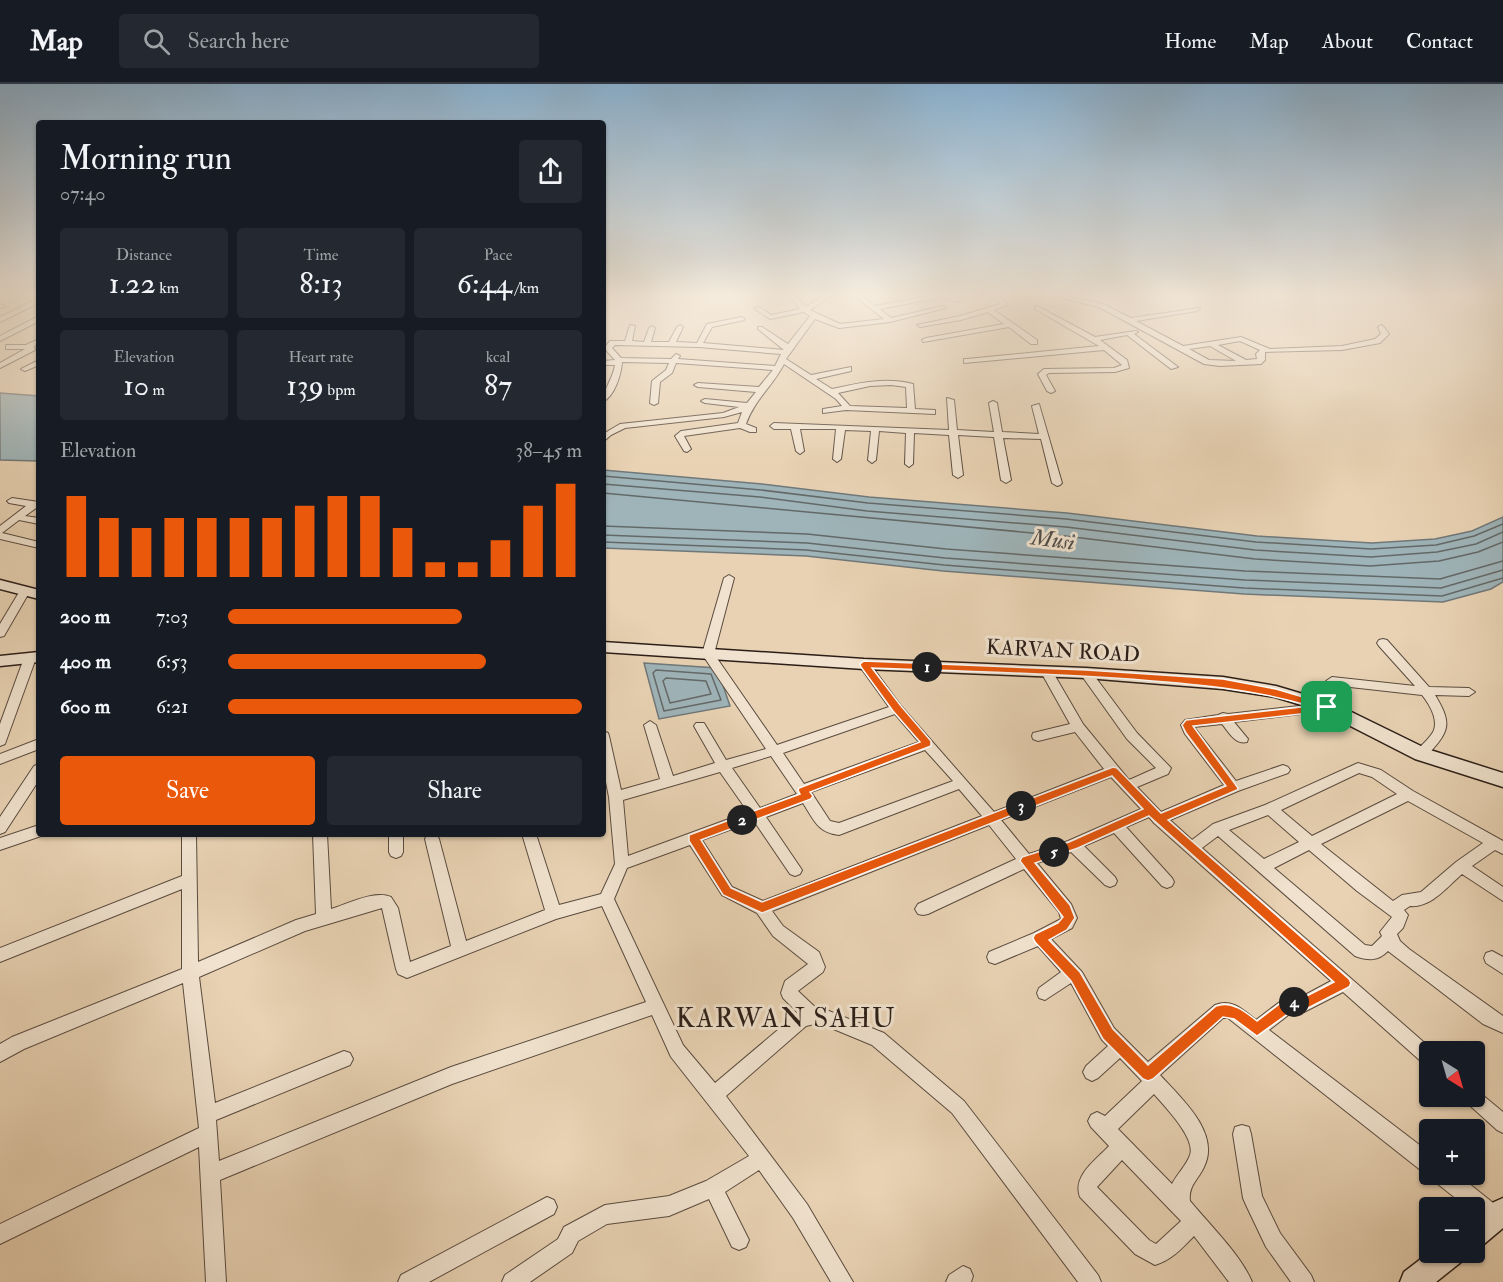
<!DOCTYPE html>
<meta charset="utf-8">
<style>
body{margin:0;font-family:"IM FELL Double Pica",serif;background:#242831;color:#f1f3f6;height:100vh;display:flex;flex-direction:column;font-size:22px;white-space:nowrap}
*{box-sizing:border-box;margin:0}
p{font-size:20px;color:#9ea1a6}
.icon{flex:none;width:33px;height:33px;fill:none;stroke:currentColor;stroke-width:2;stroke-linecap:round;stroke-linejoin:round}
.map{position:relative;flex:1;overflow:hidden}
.side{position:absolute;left:36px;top:36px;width:570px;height:717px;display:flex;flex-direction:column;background:#171b24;border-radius:6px;box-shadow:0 2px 4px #0004}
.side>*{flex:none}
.needle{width:39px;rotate:143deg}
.buttons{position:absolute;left:1419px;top:957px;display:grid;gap:12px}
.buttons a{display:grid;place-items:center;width:66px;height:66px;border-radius:6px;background:#171b24;box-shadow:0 2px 4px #0004;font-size:30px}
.pin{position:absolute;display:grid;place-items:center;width:51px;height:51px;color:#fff;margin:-26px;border-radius:12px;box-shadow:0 3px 9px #0006}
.km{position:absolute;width:30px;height:30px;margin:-15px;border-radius:50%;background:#222;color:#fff;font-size:16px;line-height:30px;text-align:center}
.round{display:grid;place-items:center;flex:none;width:63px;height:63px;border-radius:6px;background:#242831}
.summary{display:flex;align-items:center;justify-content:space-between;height:102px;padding:0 24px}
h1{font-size:33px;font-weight:600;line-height:45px}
.figures{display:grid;grid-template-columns:repeat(3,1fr);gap:9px;height:102px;padding:6px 24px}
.figures div{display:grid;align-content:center;border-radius:6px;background:#242831;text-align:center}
.figures b{font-size:30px;font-weight:600}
.figures small{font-size:16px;font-weight:400}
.figures p{font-size:16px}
.chart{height:168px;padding:12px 24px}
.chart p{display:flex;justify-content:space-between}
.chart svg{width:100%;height:108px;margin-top:6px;stroke:#ea580c;stroke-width:6}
.cta{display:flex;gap:12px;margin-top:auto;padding:12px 24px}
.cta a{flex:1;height:69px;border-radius:6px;background:#ea580c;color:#fff;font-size:24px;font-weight:600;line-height:69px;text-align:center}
.cta a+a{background:#242831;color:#f1f3f6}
ul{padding:0 24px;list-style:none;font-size:20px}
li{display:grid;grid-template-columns:96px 72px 1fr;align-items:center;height:45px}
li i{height:15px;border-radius:8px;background:#ea580c}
header{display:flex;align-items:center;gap:36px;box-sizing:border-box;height:84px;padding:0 30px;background:#171b24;border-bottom:2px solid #363941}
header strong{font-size:28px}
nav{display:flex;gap:33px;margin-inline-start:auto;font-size:21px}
.search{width:420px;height:54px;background:#242831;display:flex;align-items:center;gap:15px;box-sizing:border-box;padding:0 21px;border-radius:6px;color:#9ea1a6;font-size:22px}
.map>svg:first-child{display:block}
.water{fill:#9eb4b9;stroke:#707879;stroke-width:1.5}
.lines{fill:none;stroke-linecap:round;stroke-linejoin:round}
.shore{stroke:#646968;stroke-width:1.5}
.street-casing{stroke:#5a4b3f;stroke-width:2}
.secondary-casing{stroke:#2b1e18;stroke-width:3}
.street{fill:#f0e2ce;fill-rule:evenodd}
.secondary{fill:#f0e2ce;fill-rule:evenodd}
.route{fill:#ea580c;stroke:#fff;stroke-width:1.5;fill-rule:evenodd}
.labels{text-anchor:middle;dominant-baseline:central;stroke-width:6;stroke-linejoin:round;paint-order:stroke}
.street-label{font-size:21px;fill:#2b1e18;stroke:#f0e2ce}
.water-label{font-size:22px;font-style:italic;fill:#4e4b48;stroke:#f0e2ce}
.near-neighbourhood-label{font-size:27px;letter-spacing:1.5px;fill:#2b1e18;stroke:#f0e2ce}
</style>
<header>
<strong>Map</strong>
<div class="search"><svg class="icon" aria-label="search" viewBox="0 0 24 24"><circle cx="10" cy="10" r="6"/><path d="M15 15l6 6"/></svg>Search here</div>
<nav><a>Home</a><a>Map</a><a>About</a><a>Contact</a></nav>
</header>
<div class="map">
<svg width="1503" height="1198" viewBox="0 0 1503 1198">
<rect width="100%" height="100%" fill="#e8d2b3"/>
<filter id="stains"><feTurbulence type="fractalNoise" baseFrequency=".00333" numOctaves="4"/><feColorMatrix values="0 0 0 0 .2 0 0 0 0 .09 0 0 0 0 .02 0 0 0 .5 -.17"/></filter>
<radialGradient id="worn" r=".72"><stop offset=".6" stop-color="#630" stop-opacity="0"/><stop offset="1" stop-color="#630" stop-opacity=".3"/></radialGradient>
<path class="water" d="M0,309L39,312V377L0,376Z
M603,386L762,400L869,413L1067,429L1257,452L1372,459L1435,455L1472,447L1503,433V498L1491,505L1443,518L1244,510L943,487L806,472L603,464Z
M644,579L717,584L730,622L659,635Z"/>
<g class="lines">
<path class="shore" d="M603,392L761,406L868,419L1066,435L1256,458L1371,465L1436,461L1474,452L1503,440
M603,400L760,413L867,427L1066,443L1255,466L1371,473L1437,468L1476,460L1503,448
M603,409L1065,452L1255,475L1370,482L1439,477L1478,468L1503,458
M603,442L807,450L946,465L1245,487L1440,495L1503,477
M603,451L807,459L945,474L1245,496L1441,504L1503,486
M603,458L806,466L944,481L1244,504L1442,512L1503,494
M656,586L711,590L721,616L664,627L653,589Z
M666,594L706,597L711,610L670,619L663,597Z"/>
<g class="street-casing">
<path id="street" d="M15,210H36L37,211L34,213Z
M788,210H794L806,223L827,210H834L810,226L840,240L884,235L856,213L865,210H874L864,214L875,222L939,210L961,215L962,216L959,218L942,213L880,225L891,234L943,222L946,224L890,238L839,244L815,235L786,275L811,291L851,283V287L816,295L832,305C860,299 885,293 913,300L915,325L935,326V330L846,326L823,329V325L842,322L836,315L784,280C772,303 755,315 746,340L756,344V348H750L740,344L684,352L691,365L687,368L684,367L675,352L681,347L738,339L742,328L724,333L625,344L611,351L603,358V350L620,340L723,329L739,323L705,319L701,317L705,315L747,319L756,308L698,303L694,301L698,299L759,303L773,286L676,279L672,289L660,298L658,319L654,321L650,319L652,297L666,286L669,279L622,278C621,291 615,311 603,318C603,305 613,295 615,281H603V277L615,276L604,264L610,257H625L630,241L635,242L632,257L644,258L649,244L652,242L655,244L651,258H669L677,243L680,241L683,243L676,258L697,259L707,240L742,233L745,235L744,236L712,243L703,259L784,266L758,245V243H762L788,260L810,232L804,228L770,235L754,224L759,223L771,231L800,225ZM615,261L699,263L781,270L775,282L678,275L680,272L676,270L671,275L621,274L612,264ZM891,301L906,303L907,324L850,322L838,309L870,302Z
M989,210H996L1008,221L994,226L1037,256V260H1031L1009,243L923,258L922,256L926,254L1004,240L988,228L961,236L920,243L917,241L960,232L1000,220Z
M1047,210H1057L1103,220L1131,234L1199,224L1200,225L1197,227L1136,237L1183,262L1241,253L1270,265L1342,262L1375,255L1381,250L1378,243L1381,241L1383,242L1389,250L1380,259L1342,266L1265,268V276L1261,280L1220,282L1204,280L1099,223ZM1240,257L1260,266L1256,270L1257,275L1246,276L1218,261ZM1210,262L1236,277L1209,276L1189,265Z
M1391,210H1399L1400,211L1397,213Z
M39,214V219L0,238V233Z
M0,220L6,223L0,224Z
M1035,223H1039L1095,253L1136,247L1138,248L1134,250L1178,283L1171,285L1127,251L1100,256L1127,276L1129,284L1115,288L1049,289L1046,291L1055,307L1051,309L1047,307L1038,290L1044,285L1114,284L1122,281L1104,266L964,279V275H967L1099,262L1035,225Z
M39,232V237L0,257V252Z
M39,255V260L34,262L35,266L0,284V279L25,265H6V261H26Z
M39,276V281L25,287L21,285Z
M947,314L954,316L957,346L994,348L989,319L993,317L997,319L1002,348L1039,350L1032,322L1039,320L1062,399L1060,401L1057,402L1052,399L1041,355L1003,354L1011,396L1006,399L1001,396L994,353L958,351L963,391L958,394L953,391L949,351L914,349L913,380L909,383L905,380L906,349L879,347L876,376L872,379L868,376L871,347L845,346L841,375L837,378L833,375L836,345H800L804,367L800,370L796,367L791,345H774L770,342L774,339L949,346Z
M12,414L39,418V422L25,432L39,434V440L19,436L2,449L39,458V464L0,455V442L26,422L9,419L7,417Z
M729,491L734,494L714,570L777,661L889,623L858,580L864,576L868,577L901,622L994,728L1104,685L1075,648L1038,657L1033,655L1032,652L1033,649L1070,640L1041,588L1047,584L1051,585L1083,640L1129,696L1156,684L1127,655L1082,592L1080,589L1086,585L1090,586L1137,649L1171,684L1168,690L1137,703L1161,728L1224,701L1185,650L1181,641L1185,636L1218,631L1223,629L1228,630L1325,619L1329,620L1331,623L1325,627L1234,638L1248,655L1247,658C1235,661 1228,647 1222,640L1194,643L1236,697L1283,681L1288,683L1290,686L1288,689L1238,707L1170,736L1192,756L1213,740L1265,721L1358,679L1381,686L1413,707L1503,757V770L1495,766L1472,782L1503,803V817L1462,790C1447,803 1431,824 1410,822L1404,826L1408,831L1403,844L1397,850L1400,857L1409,865L1503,932V949L1483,940L1388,867C1378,877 1369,877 1355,872L1218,752L1202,764L1435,968H1430V982L1424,980L1343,908L1304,928L1296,925L1269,946L1430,1069V1090L1423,1088L1228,934H1223L1160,991C1181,1014 1221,1049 1204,1083C1198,1096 1188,1102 1190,1117C1209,1140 1241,1171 1252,1198H1229L1194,1152C1182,1164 1172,1176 1155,1181L1135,1170L1080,1113C1072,1092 1096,1076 1109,1062L1091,1043L1088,1037L1091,1031L1097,1028L1105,1032L1142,997L1120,974L1098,994L1092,997L1086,994L1083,988L1086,982L1108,962L1102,956L1071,899L1045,916L1039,914L1037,909L1039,904L1061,888L1038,862L995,880L989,878L987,873L989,868L1034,849L1061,835L1059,828L1024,785L928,830L923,831L918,830L915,825L918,820L1016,775L989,741L772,827L783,842L819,868L825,883L823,888L798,907L816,924L819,923L884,949L964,1017L1098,1191L1101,1198H1078L952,1029L872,961L819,939L806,942L726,1012L807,1120L853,1198H831L793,1134L759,1086L725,1108L749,1156L746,1163L739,1166L732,1163L709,1115L669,1132L607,1140L578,1157L572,1169L530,1198H502L505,1191L558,1155L564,1143L605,1121L669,1112L706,1097L749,1072L671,973L652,931L452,1000L220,1096L226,1198H206L199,1063L0,1160V1140L199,1044L183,899L24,965L0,978V960L12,953L182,885V805L0,878V864L182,792V750H196L198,878L296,836L316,830L313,750H327L331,825C348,820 374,806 391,813L398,824L410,878L451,862L425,755L427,751H437L439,755L466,857L545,826L522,750H536L559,821L601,810L615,780L609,713L603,683V647L608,649L609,652L621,706L660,695L644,641L650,637L656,641L673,692L715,679L694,642L696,639H704L726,676L766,665L702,570L724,494ZM895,630L919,658L804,700L783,669ZM925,666L953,697L839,739L830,737L811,708ZM771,672L797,710L760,724L732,684ZM720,688L748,728L628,772L623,716ZM1359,689L1372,693L1397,710L1312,752L1281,726ZM1111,693L1141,725L1068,757L1029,770L1001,736ZM959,705L982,732L763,817L732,803L702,756L754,737L790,790L795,792L800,790L802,786L766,733L803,719C814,736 817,748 839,751ZM1408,717L1483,759L1456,778L1421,808L1402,811L1393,817L1321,760ZM1268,731L1299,758L1264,775L1229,746ZM1149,733L1154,739L1331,897L1303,912L1295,909L1285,914L1256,936C1243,926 1232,914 1215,921L1148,978L1114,944L1082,888L1051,855L1072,844L1077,834L1071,820L1037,779L1071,768L1105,801L1110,803L1115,801L1117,797L1115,793L1084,762L1114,749L1162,802L1167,804L1172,802L1174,798L1172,794L1126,743ZM690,761L722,811L757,829L773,852L808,880L785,897L781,909L783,914L798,929L715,999L683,961L614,815L627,784ZM1309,766L1357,807L1392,833L1380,848L1382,852L1372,862L1365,861L1274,784ZM602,822L646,918L451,983L219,1077L216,1036L350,981L353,975L350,969L344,967L215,1019L199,893L305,847L382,824L396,885L398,890L407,894L556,835ZM1154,1010C1165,1023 1196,1054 1190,1071C1186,1082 1177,1090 1172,1100L1118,1045ZM1122,1076L1181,1137L1156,1160L1149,1156L1097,1103Z
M25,504L30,507L4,552L0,553V540L21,505Z
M1383,555L1387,556L1429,603L1469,604L1475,608L1469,612L1435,611C1454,642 1448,648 1426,673H1416L1414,670C1419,663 1426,658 1431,651C1441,639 1430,621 1422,611L1332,601L1326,597L1332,593L1415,602L1379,562L1377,559L1379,556Z
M30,570L36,574L6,657L5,660L0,662V640L24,574Z
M39,655V665L0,680V670Z
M39,680V696L5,748L0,750V733L34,682Z
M39,741V750L44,751L0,766V754Z
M389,750H403V768L401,772L396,774L391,772L389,768Z
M1492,867L1503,873V890L1486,879L1484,874L1486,869Z
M1474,1004L1503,1028V1049L1497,1046L1466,1018L1463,1012H1474Z
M1242,1041L1249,1043L1251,1050L1262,1112L1280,1149L1311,1191L1314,1198H1291L1266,1163L1246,1121L1243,1114L1233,1050L1235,1043Z
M1432,1090H1457L1502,1126V1140L1495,1143L1474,1129V1124H1468L1434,1097Z
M547,1113L554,1116L557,1123L554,1130L429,1198H398L401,1191Z
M963,1182L970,1185L973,1192L971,1198H946L949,1191Z"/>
</g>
<g class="secondary-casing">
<path id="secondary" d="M0,496L39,506V515L0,505Z
M603,558L864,575L1086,584L1223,593L1276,602L1333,619L1427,665L1503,689V703L1415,675L1321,627L1275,613L1223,605L1086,594L864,585L603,568Z
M39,568V578L0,582V572Z
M1503,1114V1144L1484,1160L1474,1163V1132L1494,1118Z
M1430,1168H1465L1461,1178L1436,1198H1400L1404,1188Z"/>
</g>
<use href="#street" class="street"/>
<use href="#secondary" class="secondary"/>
</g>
<linearGradient id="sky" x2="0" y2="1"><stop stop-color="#8ab4d5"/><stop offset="0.56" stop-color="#f5ebdd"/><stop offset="1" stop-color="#f5ebdd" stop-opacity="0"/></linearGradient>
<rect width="1503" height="377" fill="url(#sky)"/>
<path class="route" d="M864,577L1086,586L1223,595L1276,605L1330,621L1332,623L1327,627L1193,642L1238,704L1237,706L1168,736L1349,895L1351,899L1349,903L1308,924L1304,926L1296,924L1257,952L1234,935L1223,933L1153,995L1148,997L1143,995L1103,955L1071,897L1035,858L1033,854L1035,850L1058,839L1063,833L1020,777L1022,773L1069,758L1143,725L1112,692L762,829L723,811L689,757V751L800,710L798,706L799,704L920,658L893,627L861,583L860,580ZM872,584C957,587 1043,589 1129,595C1191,600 1250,604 1310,622L1186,636L1182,641L1186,649L1226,702L1161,729L1117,684L1113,683L762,818L731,804L701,756L811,715L813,712L810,708L931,662V657L901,622ZM1149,732L1334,898L1303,914L1295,911L1286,915L1257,937C1246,928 1231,916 1216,922L1148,981L1113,945L1080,888L1049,856L1067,846L1075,834L1070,821L1035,779L1078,764Z"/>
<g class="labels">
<g class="street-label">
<text transform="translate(1063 567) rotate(3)">KARVAN ROAD</text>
</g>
<g class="water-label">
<text transform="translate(1053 456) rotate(7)">Musi</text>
</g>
<g class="near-neighbourhood-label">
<text x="786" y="934">KARWAN SAHU</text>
</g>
</g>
<rect width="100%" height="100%" filter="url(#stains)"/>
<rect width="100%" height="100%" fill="url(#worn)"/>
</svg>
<div class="buttons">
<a><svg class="needle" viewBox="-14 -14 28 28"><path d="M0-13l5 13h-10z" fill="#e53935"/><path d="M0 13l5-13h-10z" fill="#9ea1a6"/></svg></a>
<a>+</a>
<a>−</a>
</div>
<div class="pin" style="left:1327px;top:623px;background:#1e9e55"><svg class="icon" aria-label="arrive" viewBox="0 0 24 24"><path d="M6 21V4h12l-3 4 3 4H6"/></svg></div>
<b class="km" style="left:927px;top:583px">1</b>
<b class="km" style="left:742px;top:736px">2</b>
<b class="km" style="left:1021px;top:722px">3</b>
<b class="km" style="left:1294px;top:918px">4</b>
<b class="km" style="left:1054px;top:768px">5</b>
<section class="side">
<div class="summary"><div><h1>Morning run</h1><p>07:40</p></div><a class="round"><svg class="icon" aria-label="share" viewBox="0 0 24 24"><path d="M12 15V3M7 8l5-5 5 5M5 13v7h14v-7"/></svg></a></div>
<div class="figures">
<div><p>Distance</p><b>1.22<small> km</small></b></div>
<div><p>Time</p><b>8:13</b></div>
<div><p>Pace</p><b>6:44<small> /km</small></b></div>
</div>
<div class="figures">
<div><p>Elevation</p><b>10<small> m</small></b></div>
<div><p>Heart rate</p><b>139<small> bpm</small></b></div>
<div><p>kcal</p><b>87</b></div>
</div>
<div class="chart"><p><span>Elevation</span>38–45 m</p>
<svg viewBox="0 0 160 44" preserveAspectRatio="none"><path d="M5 44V11M15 44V20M25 44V24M35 44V20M45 44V20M55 44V20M65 44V20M75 44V15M85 44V11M95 44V11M105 44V24M115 44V38M125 44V38M135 44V29M145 44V15M155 44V6"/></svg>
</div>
<ul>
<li><b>200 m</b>7:03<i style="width:66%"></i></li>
<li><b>400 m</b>6:53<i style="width:73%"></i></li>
<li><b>600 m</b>6:21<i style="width:100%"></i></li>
</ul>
<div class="cta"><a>Save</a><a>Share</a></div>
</section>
</div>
